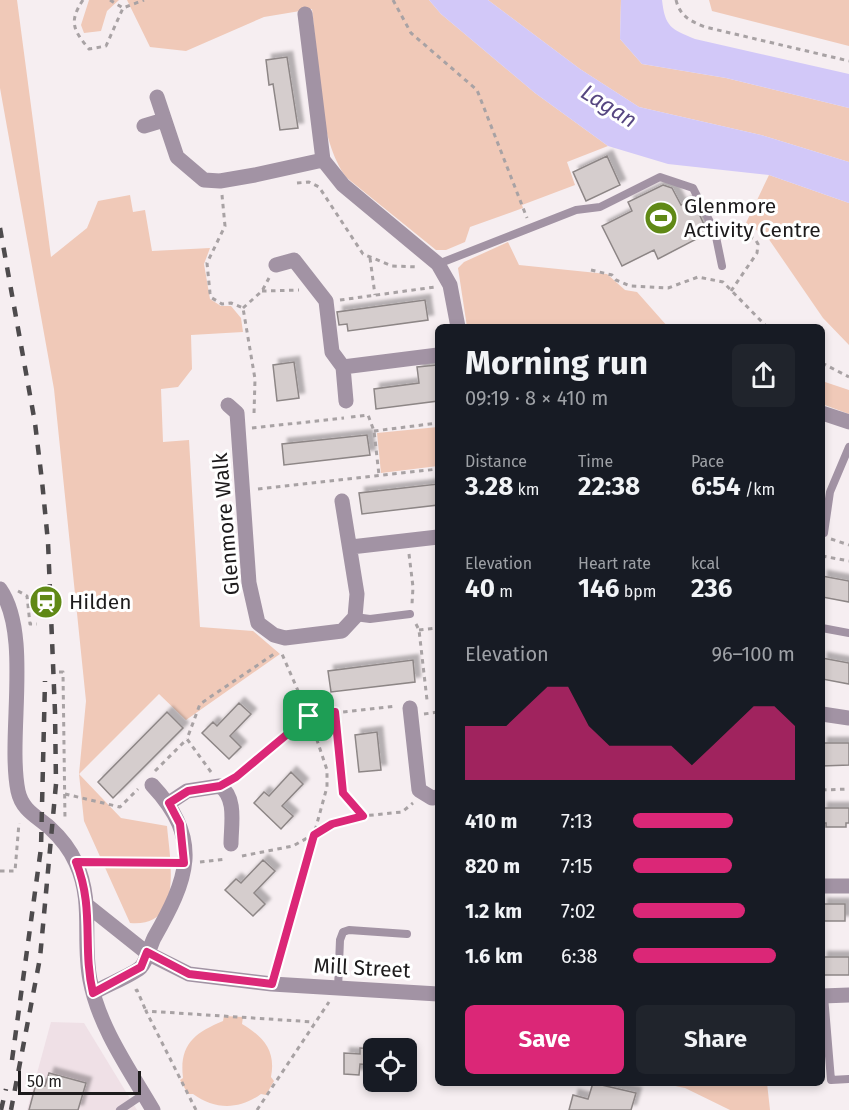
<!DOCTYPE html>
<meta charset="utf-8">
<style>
body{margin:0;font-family:"Fira Sans",sans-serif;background:#20242c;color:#f1f3f6;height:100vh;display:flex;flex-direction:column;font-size:22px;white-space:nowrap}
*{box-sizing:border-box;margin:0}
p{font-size:20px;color:#9ea1a6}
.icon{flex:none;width:33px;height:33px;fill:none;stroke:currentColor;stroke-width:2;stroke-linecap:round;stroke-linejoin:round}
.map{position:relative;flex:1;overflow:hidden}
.details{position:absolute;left:435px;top:324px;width:390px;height:762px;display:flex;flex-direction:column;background:#171b24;border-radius:9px;box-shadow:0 3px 9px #0003}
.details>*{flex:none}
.buttons{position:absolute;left:363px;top:1038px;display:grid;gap:12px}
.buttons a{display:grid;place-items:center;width:54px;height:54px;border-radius:9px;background:#171b24;box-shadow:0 3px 9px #0003;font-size:30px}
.scale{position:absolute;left:18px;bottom:15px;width:123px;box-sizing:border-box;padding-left:6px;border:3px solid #1d1b1c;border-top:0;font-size:16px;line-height:21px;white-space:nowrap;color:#1d1b1c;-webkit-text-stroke:4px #fff;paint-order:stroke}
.pin{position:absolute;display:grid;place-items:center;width:51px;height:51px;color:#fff;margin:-26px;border-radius:12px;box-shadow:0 3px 9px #0006}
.round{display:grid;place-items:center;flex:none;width:63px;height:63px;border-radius:9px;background:#20242c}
.head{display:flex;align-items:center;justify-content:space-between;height:102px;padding:0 30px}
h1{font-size:33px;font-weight:700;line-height:45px}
.figures{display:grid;grid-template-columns:repeat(3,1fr);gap:9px;height:102px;padding:6px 30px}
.figures div{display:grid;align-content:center}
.figures b{font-size:26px;font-weight:700}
.figures small{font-size:16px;font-weight:400}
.figures p{font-size:16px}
.chart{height:168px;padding:12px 30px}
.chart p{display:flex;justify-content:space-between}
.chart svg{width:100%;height:108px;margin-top:6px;fill:#db2777;opacity:.7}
.button{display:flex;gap:12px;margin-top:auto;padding:12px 30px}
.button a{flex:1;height:69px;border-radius:9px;background:#db2777;color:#fff;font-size:24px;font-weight:700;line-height:69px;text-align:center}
.button a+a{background:#20242c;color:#f1f3f6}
ul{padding:0 30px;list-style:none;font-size:20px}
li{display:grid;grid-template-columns:96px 72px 1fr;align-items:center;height:45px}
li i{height:15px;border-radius:8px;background:#db2777}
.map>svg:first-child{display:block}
.built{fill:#efe0e6}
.green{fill:#f0c9b8}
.water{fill:#d2c8f8}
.building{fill:#d5cdcd;stroke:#8d8686;stroke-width:1.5;filter:url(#shadow)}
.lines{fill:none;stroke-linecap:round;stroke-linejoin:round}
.path{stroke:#a8a2a4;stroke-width:3;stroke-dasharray:4.5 4.5;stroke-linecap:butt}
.service{stroke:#a293a4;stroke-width:8}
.minor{stroke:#a293a4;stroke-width:15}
.rail{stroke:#4e4b4d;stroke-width:4.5;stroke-dasharray:10 10;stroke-linecap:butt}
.route-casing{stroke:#fff;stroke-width:12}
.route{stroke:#db2777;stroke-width:8}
.labels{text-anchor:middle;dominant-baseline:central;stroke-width:6;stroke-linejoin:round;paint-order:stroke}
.poi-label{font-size:21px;fill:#1d1b1c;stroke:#fff;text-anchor:start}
.street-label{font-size:21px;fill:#1d1b1c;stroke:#fff}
.water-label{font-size:22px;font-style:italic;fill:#564681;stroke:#fff}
</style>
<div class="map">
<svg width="849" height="1110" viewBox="0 0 849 1110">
<defs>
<filter id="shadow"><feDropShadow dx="5.5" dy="-5.5" stdDeviation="1.5" flood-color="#0004"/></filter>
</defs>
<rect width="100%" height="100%" fill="#f6eef1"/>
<path class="built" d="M51,1022L84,1023L137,1110H27Z"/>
<path class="green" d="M0,0H17L51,257L87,228L98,201L130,195L133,212L145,210L152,251L210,248L204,264L210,299L221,306H231L241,318L243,332L191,335L192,369L178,387L161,389L163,442L189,440L200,627L253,631L280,654L186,720L159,694L79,774L121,818L167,826C170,861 184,928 130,923L84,821L79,774L86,701L54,389L0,88Z
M89,0H119L107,11L101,31L84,33L81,25Z
M127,0H429L441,14L535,93L608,146L567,162L575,185L522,205L523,208L470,227L465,242L446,250H436L347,178C317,140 318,58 312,9L264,17L186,51L150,47Z
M488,0H621L620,39L642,64L726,78L849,108V162L761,135L639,107L580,69Z
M709,0H849V46L712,11Z
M769,175L849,203V345L823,318L768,238L746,223Z
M508,242L519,265L607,274L625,290L637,292L668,327H467L458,268L464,262Z
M822,381L849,390V414L822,404Z
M438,427V466L381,473L377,433Z
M224,1016L243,1017L242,1024C264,1037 276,1051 271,1077L274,1081L266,1095L261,1094C239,1110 215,1110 193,1094H188L180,1080L183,1078C179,1045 194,1033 223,1021Z
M661,1083H767L770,1110H730L685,1088Z"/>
<path class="water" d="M429,0H488L580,69L639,107L761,135L849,162V203L769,175L668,164L608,146L535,93L441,14Z
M621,0H662C665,27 671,29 695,39L849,74V108L726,78L642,64L620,39Z"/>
<path class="building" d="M287,57L298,128L280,130L273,84L269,85L266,60Z
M607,156L620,185L586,201L573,172Z
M663,185L672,188L681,205L692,199L708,233L658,259L654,250L622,266L602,226L632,211L628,202Z
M425,300L428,320L348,331L347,324L339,325L337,312Z
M294,362L299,398L277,401L273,365Z
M437,365L438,401L376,409L374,389L419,383L417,367Z
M367,435L370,455L284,465L282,444Z
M438,484V505L362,514L359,493Z
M822,576L849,581V602L822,597Z
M822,658L849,663V684L822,679Z
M413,660L415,682L331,692L328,671Z
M239,703L251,714L230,736L241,747L229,759L202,733L213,722L217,726Z
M167,712L183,728L113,798L98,782Z
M377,732L381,770L359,772L355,735Z
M822,743H849V765L822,766Z
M291,772L303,784L282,806L293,816L281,829L254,803L264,792L269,796Z
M822,808H849V823H846V827H826V823H822Z
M263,860L275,871L254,893L265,904L253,916L225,890L236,879L241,883Z
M822,904H845V921H822Z
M822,957H849V975H822Z
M360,1048L374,1049V1065L360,1064L359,1075L344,1074V1053L360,1054Z
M49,1073L86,1083L78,1110H29L36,1084L45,1086Z
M593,1083L636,1093L631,1110H569L573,1095L588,1099Z"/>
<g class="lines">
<path class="path" d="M83,0C68,22 74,31 89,49L106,46L123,8L144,0
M110,0L123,8
M393,0L411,33L477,90L527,218
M676,0C680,16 690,21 705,27L849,61
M297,183L309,182L319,187L363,254L392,266L418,267
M222,195L225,226L207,263L210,293L212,298L222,304L231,303L243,308L255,379L254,414
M370,258L375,295
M591,270L612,275L616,280L630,286L668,288L698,277L723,282L767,327
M262,291L299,290
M731,291L757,253L758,244L755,239L738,232
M340,300L435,287
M243,308L262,291L269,278
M822,363L849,377
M351,417L368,415L374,431L379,475
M252,428L344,418
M374,431L438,423
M258,489L438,469
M831,539L849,545
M409,554L413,587L412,604
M822,556L849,561
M18,591L27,596L30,624H37
M416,624L419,630L427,700L424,702
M419,630L438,628
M59,672H63L65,820
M335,712L343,793L363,816
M424,714L438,712
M155,771L187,739
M211,772L187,739L200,704L277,652
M232,779L309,716L282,654
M822,790L849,789
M65,794L120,807L138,789
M438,838V848
M242,856L293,846L332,824L363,816L402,812L413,803
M92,862L170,863
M200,862L226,859
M0,871H15L19,823
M277,969L327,787V770L309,716L396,706
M135,991L137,990L146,1011
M196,1110L146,1011L314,1022
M257,1110L329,1002"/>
<path class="service" d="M715,232L728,229
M438,264L576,210L600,207L660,177L693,188L715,232L722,266
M824,533L830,492L849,447
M355,617L370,619L410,614
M822,628L849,633
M338,989L340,940L343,932L349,930L407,934
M824,996L831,1080L849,1079
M120,1110L144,1094"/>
<path class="minor" d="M305,14L323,160L343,185L438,264L450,285L458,327
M157,97L177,157L204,180L220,181L255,175L323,160
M144,126L164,120
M276,265L294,260L326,301L332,352L343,367L438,355
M343,367L346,401
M228,405L237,413L249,583L258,623L274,635L285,638L342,631L355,617L357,594L342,501
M822,413L849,422
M351,547L438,537
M0,589C32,635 7,736 18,791C22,810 36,816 49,827C61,838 70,849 76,863C94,902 82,940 90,980C99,1027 129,1069 153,1110
M410,708L419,790L432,798L438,797
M822,714L849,718
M169,803L187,791L220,786C237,798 231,825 231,844
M822,886H849
M88,906L147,953L189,974L272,984L438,994
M93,993C104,986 135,974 141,967C147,961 150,946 154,938C187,880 204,840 152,785
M822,996L849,995"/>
<path class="rail" d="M0,228L35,423L42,481L48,542L55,712L56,784L40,958L11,1110
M12,1060L41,848L45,681
M1,1110L6,1089"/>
</g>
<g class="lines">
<g class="route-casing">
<path id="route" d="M335,712L343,793L363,816L332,824L314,835L272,984L189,974L147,952L141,967L93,993C82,947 95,909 76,862L184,863L180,824L169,803L188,791L220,786L236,777L309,716Z"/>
</g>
<use href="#route" class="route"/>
</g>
<defs>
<g id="stadium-disc" transform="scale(1.725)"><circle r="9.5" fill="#608916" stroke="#fff"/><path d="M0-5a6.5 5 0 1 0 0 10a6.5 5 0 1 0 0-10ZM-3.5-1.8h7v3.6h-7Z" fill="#fff"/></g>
<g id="station-disc" transform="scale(1.725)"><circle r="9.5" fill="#608916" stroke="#fff"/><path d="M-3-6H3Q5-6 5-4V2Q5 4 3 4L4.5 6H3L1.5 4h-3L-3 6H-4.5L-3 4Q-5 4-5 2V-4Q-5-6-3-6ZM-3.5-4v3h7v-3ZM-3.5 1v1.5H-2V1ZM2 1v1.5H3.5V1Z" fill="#fff"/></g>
</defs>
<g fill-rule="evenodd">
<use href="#stadium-disc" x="661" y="218"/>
<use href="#station-disc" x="46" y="602"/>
</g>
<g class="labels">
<g class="poi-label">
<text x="684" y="206">Glenmore<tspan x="684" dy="24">Activity Centre</tspan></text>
<text x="69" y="602">Hilden</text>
</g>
<g class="street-label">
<text transform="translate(226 524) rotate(-95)">Glenmore Walk</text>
<text transform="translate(362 968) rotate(3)">Mill Street</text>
</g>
<g class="water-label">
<text transform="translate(609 106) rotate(32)">Lagan</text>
</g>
</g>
</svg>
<div class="buttons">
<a><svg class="icon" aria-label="locate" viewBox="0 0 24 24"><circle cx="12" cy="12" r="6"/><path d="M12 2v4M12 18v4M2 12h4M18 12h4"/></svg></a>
</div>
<div class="scale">50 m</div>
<div class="pin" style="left:309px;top:716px;background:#1e9e55"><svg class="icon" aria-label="arrive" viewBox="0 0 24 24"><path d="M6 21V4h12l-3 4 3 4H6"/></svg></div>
<section class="details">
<div class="head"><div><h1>Morning run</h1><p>09:19 · 8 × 410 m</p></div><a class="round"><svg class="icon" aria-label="share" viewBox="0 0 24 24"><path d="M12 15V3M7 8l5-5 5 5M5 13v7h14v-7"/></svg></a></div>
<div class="figures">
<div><p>Distance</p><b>3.28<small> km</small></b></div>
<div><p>Time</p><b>22:38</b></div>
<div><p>Pace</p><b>6:54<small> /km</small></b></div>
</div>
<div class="figures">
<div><p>Elevation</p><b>40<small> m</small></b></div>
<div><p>Heart rate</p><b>146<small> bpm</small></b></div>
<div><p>kcal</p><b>236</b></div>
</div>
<div class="chart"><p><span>Elevation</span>96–100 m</p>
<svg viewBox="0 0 160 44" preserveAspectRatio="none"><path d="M0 44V22L10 22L20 22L30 14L40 6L50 6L60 22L70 30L80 30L90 30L100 30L110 38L120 30L130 22L140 14L150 14L160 22V44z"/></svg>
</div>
<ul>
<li><b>410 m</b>7:13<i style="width:62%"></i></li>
<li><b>820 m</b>7:15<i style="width:61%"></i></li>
<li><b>1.2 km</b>7:02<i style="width:69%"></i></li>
<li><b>1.6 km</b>6:38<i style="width:88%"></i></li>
</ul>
<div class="button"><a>Save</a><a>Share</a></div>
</section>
</div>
